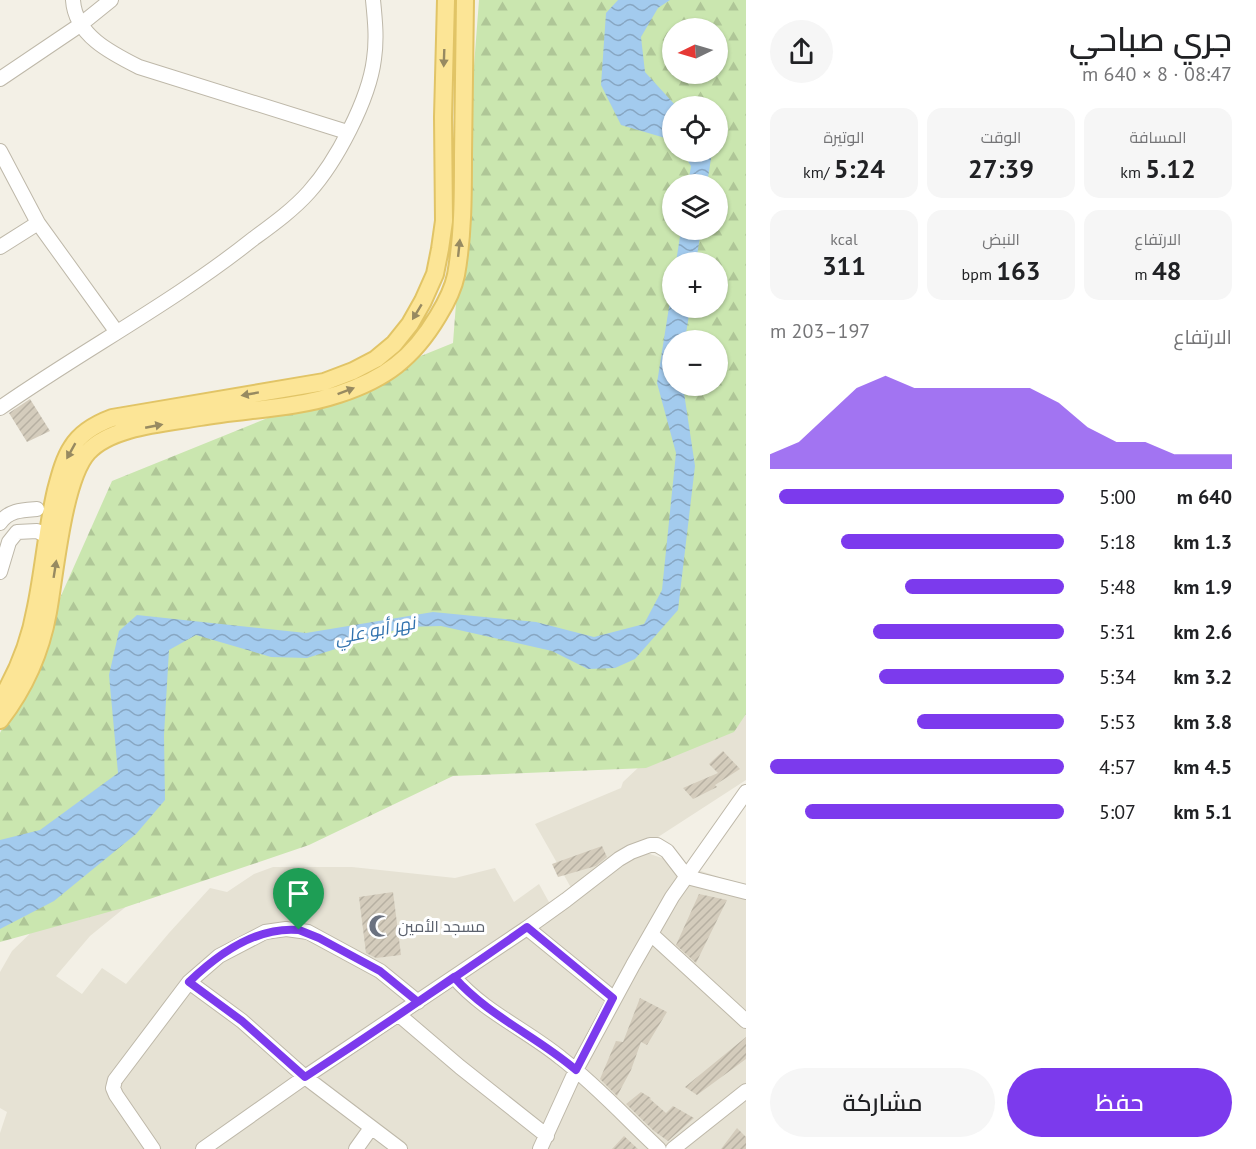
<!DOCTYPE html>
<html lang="ar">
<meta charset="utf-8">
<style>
body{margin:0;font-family:"PT Sans",Cairo,sans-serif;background:#f6f6f6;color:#202124;direction:rtl;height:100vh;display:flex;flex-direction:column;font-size:22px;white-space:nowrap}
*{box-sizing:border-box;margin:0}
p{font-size:20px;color:#757577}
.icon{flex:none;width:33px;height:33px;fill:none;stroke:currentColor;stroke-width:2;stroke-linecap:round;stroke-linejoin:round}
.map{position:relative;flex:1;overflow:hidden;direction:ltr}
.sheet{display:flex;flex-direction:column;background:#fff;width:510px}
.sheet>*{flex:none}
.needle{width:39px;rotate:265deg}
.controls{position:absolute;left:662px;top:18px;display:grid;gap:12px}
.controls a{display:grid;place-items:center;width:66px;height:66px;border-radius:50%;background:#fff;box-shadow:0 2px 4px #0004;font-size:30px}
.pin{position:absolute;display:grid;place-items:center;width:51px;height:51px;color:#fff;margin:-62px -26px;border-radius:50% 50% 50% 0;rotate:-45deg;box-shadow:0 0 6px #0007}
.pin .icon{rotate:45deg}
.round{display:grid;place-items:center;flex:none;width:63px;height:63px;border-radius:32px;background:#f6f6f6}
.head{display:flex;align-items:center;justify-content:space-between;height:102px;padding:0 24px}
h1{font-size:33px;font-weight:600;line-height:45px}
.metrics{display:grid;grid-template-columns:repeat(3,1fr);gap:9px;height:102px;padding:6px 24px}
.metrics div{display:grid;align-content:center;border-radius:15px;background:#f6f6f6;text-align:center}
.metrics b{font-size:26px;font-weight:600}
.metrics small{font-size:16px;font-weight:400}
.metrics p{font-size:16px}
.chart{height:168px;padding:12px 24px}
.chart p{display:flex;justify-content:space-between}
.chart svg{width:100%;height:108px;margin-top:6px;fill:#7c3aed;opacity:.7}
.primary-button{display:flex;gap:12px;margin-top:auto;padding:12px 24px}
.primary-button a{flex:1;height:69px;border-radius:36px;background:#7c3aed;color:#fff;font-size:24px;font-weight:600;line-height:69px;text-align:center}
.primary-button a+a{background:#f6f6f6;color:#202124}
ul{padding:0 24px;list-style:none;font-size:20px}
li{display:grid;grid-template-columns:96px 72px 1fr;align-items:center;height:45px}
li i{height:15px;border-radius:8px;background:#7c3aed}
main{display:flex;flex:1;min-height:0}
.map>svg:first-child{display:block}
.residential{fill:#e6e2d4}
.forest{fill:url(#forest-firs);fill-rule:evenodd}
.water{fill:url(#water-waves)}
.building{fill:url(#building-hatch)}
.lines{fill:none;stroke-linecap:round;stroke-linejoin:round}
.minor-casing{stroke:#beb8a9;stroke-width:16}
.major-casing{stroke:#e1c466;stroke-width:20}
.minor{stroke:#fff;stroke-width:14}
.major{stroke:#fce596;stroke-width:16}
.oneway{fill:#978a61}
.route-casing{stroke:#fff;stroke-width:12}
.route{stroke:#7c3aed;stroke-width:8}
.labels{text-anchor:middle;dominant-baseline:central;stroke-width:6;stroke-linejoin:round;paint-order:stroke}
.worship-label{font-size:16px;fill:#5b616d;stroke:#fff;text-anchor:start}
.water-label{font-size:18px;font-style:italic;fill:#3172ae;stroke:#fff}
</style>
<main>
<section class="sheet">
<div class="head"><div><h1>جري صباحي</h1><p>08:47 · 8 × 640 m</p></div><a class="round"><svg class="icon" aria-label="share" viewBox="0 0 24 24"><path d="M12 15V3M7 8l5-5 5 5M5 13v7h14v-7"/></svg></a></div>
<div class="metrics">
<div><p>المسافة</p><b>5.12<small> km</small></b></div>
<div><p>الوقت</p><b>27:39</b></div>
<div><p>الوتيرة</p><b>5:24<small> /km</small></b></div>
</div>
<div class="metrics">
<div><p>الارتفاع</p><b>48<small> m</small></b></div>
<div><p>النبض</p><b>163<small> bpm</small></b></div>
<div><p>kcal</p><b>311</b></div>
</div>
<div class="chart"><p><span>الارتفاع</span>197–203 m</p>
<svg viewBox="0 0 160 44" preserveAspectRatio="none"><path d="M0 44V38L10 33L20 22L30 11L40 6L50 11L60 11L70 11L80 11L90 11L100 17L110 27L120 33L130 33L140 38L150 38L160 38V44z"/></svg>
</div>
<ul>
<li><b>640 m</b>5:00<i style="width:97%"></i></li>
<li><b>1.3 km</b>5:18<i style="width:76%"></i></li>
<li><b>1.9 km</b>5:48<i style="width:54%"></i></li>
<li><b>2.6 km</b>5:31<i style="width:65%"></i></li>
<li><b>3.2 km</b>5:34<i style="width:63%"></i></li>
<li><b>3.8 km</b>5:53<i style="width:50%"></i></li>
<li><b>4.5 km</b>4:57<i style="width:100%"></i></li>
<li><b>5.1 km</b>5:07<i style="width:88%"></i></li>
</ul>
<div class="primary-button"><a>حفظ</a><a>مشاركة</a></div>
</section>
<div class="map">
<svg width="746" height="1149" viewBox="0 0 746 1149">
<defs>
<pattern id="forest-firs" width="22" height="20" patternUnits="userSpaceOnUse" patternTransform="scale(1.5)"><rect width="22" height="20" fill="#cae6af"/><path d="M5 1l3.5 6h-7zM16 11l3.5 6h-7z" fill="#afc697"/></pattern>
<pattern id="water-waves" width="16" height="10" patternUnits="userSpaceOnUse" patternTransform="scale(1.5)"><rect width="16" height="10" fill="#a3cbee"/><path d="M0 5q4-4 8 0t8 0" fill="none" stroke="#87a6c2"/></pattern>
<pattern id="building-hatch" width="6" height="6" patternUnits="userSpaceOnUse" patternTransform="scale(1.5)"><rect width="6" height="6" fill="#d4ccbc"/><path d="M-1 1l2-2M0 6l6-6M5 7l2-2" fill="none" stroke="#b7b0a2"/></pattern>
</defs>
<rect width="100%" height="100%" fill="#f3f0e6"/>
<path class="residential" d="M746,666V780L638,850L746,886V1149H0V1133L7,1112L0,1108V972L12,951L44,920L133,901L90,936L56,976L82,994L102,968L126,984L169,933L210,888L227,892L254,874L273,867H352L455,878L495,868L514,902L539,884L550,904L574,893L535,824L621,788L623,782Z"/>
<path class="forest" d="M479,0H746V714L734,732L646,768L453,776L309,845L123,908L0,942V733L112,481L453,343ZM672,28H717V74H672ZM672,106H717V152H672ZM672,184H717V230H672ZM672,262H717V308H672ZM672,340H717V386H672Z"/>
<path class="water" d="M618,0H670L658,8L641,37L645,72L676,106H672V140L621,125L601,85L606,13Z
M682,152H712L707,184H688L691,166Z
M681,230H701L696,262H676Z
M672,288V308H690L685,340H672V386H683L695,466L678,610L635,659L615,668L588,669L552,651L441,626L405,627L307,658L271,657L196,635L169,650L164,735L165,800L136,834L54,901L0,929V840L40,830L118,773L109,675L119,631L137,615L306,633L433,612L536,622L594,637L644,624L662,590L676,453L657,383Z"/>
<path class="building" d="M30,399L50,431L27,442L9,413Z
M723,751L740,769L715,785L717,787L693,799L683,788L718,773L709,764Z
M602,846L607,857L596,866L558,877L552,864Z
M393,892L401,955L376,958L366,953L359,897Z
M699,894L727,900L696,963L676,945Z
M640,998L667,1012L647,1045L641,1042L631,1070L617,1096L600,1079L616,1041L623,1042Z
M746,1037V1059L697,1095L685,1087Z
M641,1092L651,1098L650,1099L666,1113L673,1106L694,1118L668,1141L654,1131L626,1104Z
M737,1128L746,1137V1149H721Z
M624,1136L638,1149H612Z"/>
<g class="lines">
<g class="minor-casing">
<path id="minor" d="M73,0C75,35 111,53 139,67L347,132
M0,79L80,25L111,0
M0,151L38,223L116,331
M0,247L38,223
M0,408C83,350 174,302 253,239C272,225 293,210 309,192C336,162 369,100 374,59C377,39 375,20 373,0
M0,523C9,510 23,510 37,509
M0,572L9,542L17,532L37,531L47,536
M651,934L746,1021
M454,977C484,1012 527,1030 561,1058C596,1085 627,1119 659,1149
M189,982L242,1021L305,1077L400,1149
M613,998L527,928L566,900L619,859L631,852L650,845H657L667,851L687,877L746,892
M399,1015L460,1067L547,1136
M153,1149L116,1095L113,1088L115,1080L189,982L219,956L265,932L286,929L308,932L380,971L418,1002
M203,1149L305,1077L527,928
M356,1149L371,1128
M540,1149L576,1070L633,965L672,897L746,792
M673,1149L746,1091"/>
</g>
<g class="major-casing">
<path id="major" d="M0,701C18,672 30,641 36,607C44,568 47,528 56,490C60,475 64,459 72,447C81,432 96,424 112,418L324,382L353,371L376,359L394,344L410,324L423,301L435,274L440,249L444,221L443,117L446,0
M0,720C24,689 41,651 48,612C55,574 63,479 88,452C112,426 166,423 200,417C246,409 294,409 339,394C385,379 413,358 438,316C446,303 453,290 456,275C463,236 463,195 463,155C464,103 464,52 465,0"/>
</g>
<use href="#minor" class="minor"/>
<use href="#major" class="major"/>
</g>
<defs><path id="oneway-solid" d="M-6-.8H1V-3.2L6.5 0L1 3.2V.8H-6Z" transform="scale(1.5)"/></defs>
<g class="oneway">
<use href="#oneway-solid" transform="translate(444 58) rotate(92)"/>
<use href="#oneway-solid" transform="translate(459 248) rotate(-84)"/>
<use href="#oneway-solid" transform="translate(417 312) rotate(121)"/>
<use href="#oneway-solid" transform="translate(346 391) rotate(-21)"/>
<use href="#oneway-solid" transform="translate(250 394) rotate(170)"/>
<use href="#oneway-solid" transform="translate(154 426) rotate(-11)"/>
<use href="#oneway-solid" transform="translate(71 451) rotate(119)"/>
<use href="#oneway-solid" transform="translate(55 569) rotate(-81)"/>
</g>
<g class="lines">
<g class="route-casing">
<path id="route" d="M299,930C256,926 218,954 189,982L242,1021L305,1077C356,1044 405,1011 454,977C488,1016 538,1037 576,1070L613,998L527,927C491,953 455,977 418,1002L380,971L319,938L299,930"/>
</g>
<use href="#route" class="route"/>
</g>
<defs>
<g id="mosque-bare" transform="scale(1.8)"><path d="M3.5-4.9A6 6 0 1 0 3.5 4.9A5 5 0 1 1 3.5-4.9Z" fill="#6b7280" stroke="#fff" stroke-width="2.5" paint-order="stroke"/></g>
</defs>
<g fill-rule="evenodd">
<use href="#mosque-bare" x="380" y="926"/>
</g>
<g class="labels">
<g class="worship-label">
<text x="398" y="926">مسجد الأمين</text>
</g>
<g class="water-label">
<text transform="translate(375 630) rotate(-11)">نهر أبو علي</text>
</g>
</g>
</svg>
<div class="controls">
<a><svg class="needle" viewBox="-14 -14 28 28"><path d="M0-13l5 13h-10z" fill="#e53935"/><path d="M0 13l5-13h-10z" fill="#757577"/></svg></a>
<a><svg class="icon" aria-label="locate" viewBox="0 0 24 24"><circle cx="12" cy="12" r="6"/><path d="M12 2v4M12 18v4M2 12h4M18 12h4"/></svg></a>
<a><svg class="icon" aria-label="layers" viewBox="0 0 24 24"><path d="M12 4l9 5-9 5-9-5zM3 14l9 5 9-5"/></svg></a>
<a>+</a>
<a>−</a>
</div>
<div class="pin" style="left:299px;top:930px;background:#1e9e55"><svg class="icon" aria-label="arrive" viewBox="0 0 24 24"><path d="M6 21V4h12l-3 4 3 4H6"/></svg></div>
</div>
</main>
